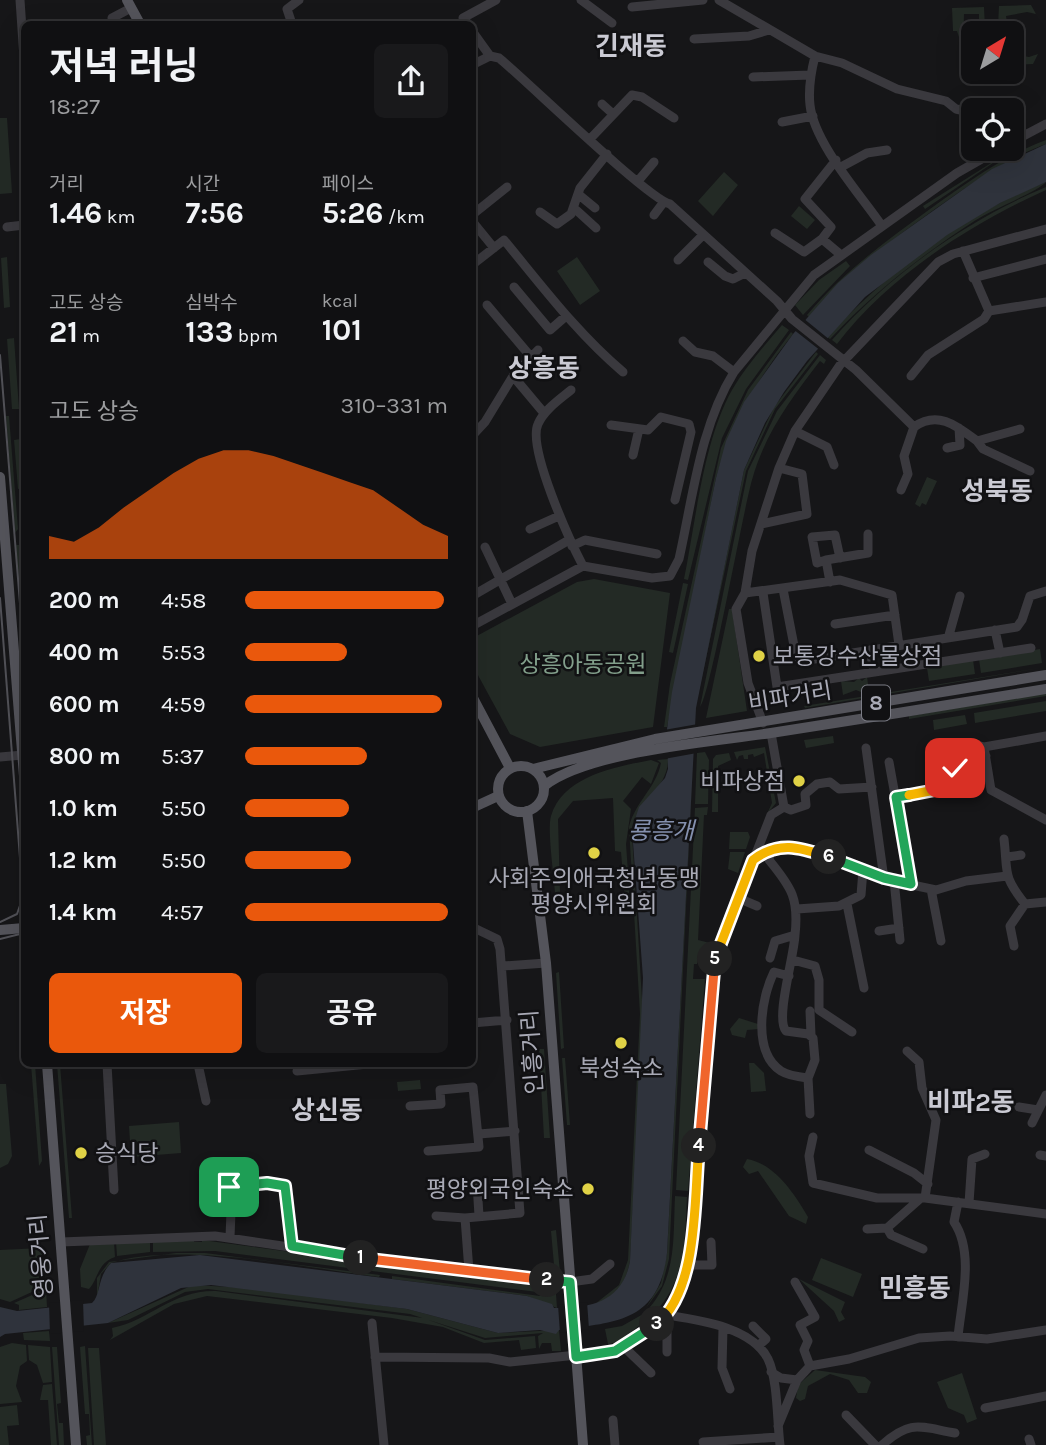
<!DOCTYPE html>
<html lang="ko">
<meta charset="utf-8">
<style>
body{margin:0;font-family:Karla,"Noto Sans KR",sans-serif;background:#19191b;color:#f1f3f6;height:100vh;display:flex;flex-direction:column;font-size:26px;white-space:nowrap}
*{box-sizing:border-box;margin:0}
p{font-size:23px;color:#9c9d9f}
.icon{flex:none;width:38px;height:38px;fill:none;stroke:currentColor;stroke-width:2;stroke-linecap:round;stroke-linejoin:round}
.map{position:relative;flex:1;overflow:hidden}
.details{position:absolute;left:21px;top:21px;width:455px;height:1046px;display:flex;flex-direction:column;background:#101012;border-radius:10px;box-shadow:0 7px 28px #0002,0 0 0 2px #303032}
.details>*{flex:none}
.needle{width:46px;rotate:38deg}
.buttons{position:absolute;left:961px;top:21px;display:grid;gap:14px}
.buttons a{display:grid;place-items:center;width:63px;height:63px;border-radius:10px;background:#101012;box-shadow:0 7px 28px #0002,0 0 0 2px #303032;font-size:35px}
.pin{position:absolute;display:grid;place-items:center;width:60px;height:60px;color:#fff;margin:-30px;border-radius:14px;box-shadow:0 4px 10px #0006}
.km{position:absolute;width:35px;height:35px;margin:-18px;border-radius:50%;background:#222;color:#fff;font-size:19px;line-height:35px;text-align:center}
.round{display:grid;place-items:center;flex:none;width:74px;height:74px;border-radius:10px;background:#19191b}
.overview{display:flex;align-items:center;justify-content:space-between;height:119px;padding:0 28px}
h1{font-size:38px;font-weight:700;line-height:52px}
.metrics{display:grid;grid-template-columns:repeat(3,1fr);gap:10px;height:119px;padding:7px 28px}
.metrics div{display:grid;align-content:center}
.metrics b{font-size:30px;font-weight:700}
.metrics small{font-size:19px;font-weight:400}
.metrics p{font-size:19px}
.chart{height:196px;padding:14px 28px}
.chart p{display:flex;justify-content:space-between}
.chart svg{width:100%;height:126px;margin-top:7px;fill:#ea580c;opacity:.7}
.button{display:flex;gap:14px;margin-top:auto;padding:14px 28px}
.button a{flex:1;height:80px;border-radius:10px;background:#ea580c;color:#fff;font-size:28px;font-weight:700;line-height:80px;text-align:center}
.button a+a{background:#19191b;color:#f1f3f6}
ul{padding:0 28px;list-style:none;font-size:23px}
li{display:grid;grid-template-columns:112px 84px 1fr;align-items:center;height:52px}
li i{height:18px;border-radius:9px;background:#ea580c}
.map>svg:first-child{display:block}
.green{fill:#232a25}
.water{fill:#2f333c}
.pier{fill:#161618}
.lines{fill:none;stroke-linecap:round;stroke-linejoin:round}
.minor{stroke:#3a393e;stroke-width:9}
.major{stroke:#54545b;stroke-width:10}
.tram{stroke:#515157;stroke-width:2}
.split-1-casing{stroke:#fff;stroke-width:14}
.split-2-casing{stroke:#fff;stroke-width:14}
.split-3-casing{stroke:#fff;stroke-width:14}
.split-4-casing{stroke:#fff;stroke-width:14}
.split-5-casing{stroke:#fff;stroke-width:14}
.split-6-casing{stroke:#fff;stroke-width:14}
.split-7-casing{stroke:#fff;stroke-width:14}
.split-8-casing{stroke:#fff;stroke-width:14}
.split-1{stroke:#22a559;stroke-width:9}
.split-2{stroke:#f0652b;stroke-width:9}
.split-3{stroke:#22a559;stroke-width:9}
.split-4{stroke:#f5b400;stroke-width:9}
.split-5{stroke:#f0652b;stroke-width:9}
.split-6{stroke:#f5b400;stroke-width:9}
.split-7{stroke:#22a559;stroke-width:9}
.split-8{stroke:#f5b400;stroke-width:9}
.poi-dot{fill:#e0d246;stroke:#111113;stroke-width:2.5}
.labels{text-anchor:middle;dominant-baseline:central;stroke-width:5;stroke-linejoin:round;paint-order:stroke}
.shield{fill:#111113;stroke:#7b7c85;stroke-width:2}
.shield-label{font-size:21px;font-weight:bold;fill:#a9aab6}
.poi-label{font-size:23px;fill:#a9aab6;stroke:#111113;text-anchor:start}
.park-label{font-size:23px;fill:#829f8b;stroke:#111113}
.street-label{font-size:23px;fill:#a9aab6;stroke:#111113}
.water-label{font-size:24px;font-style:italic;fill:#8490ae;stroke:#111113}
.quarter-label{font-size:26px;font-weight:bold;fill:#cacad3;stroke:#111113}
</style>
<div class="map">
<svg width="1046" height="1445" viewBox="0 0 1046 1445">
<rect width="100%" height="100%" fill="#161618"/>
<path class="green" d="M1031,5L1036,14L1027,12L1006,16L1008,29L998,27L999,6Z
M984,7L985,29H979V14H964L963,49L957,31H953L952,8Z
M1012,54L1029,57L1038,54L1033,64L1012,65Z
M0,118H7L12,193L0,194Z
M1046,140V144C1005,159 971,184 935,209C889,242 846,273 809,317L807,315C843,272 885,242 930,209C967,183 1003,156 1046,140Z
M1021,144L925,209L923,206Z
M724,172L738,185L713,216L698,201Z
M1046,182C1039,191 991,210 976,220C923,254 873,293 830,339L827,337C888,272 962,215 1046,182Z
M1046,187V190C970,224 888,277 837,344L832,340C889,275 967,220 1046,187Z
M799,206L815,220L807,229L791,216Z
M7,257L10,307L4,308L1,258Z
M577,257L600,291L580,305L557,271Z
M846,261L850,266L803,315L795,305L819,280Z
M782,325L789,330L746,389L722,438L688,580L684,579C696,520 703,442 732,390C746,366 765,345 782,325Z
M791,332L793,334C757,379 732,422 716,478L667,727H664L670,684L721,448L748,390Z
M14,338L19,409H12L7,339Z
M816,352L818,354L775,409L746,471L696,705L744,470L774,407Z
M820,355L826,360L824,364L820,361C791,399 765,433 752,480C743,511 710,697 700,707L748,471L777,411Z
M6,416H9L18,529L15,533Z
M21,439L24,488L18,489L14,440Z
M927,477L937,481L926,505L922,503L920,507L915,504Z
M16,545H19L24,646Z
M594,579L670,593L653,727L540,747L510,734L473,666V638L577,582Z
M683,583L688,584L673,653L669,652Z
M729,609H732L747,711L706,718Z
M1040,649L1042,663L981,673L979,659Z
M973,660L975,674L929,681L927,668Z
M1046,667L805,708L804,706Z
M867,677L869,691L863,688L861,692L856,690L843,695L841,681L854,682L859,678L862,681Z
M1046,693V696L909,719V716Z
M1046,701V711L975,723L974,713Z
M965,715L967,724L934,730L933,720Z
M833,736L834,743L806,748L804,740Z
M765,747L776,803L767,814L772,803L764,753L754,757L753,754L748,755V759H744L743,755L739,756L737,760L734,752Z
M705,752L709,760L708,804H695L697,753Z
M729,753L731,760L718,766V812H712L713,759L716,755Z
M668,759C669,787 636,805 632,834L643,1016L630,1261C626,1282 617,1298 595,1304L619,1285L628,1260L640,1014L629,827C635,802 656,788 661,763L657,760Z
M651,760L659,763L651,784L642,777L623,801L631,809L626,844L631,914H626L621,852L615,851L613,798L573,801L558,819L560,892L555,893C554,876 547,829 551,816C563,776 615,767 651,760Z
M693,762L669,1259L662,1286L646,1308L661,1283L667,1253Z
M708,807L707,815H704L698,940L710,943L708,953L700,951L697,964H694L693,979H705L688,1191L676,1190L695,808Z
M730,832H748L750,837L746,849H729Z
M730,852H745L738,873L728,869Z
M559,972L564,1048L561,1049L556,973Z
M739,1018L758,1024L759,1029L747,1030L745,1038L732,1035L730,1029Z
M539,1049H544L550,1138H544Z
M562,1058H565L570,1125H567Z
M749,1063H754L764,1073L766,1091L751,1092Z
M31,1064H35L42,1161L39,1166Z
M57,1064H60L72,1218H69Z
M420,1080L421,1089L398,1091L397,1082Z
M0,1084H6L12,1156L8,1164L0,1168Z
M179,1122L181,1153L131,1157L129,1126Z
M747,1159C775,1164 794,1193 808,1217L806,1224L789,1216L758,1171L749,1174L743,1167Z
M675,1196L687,1197C685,1239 686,1280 655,1312L650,1307C677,1275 673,1236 675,1196Z
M556,1230L560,1272L555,1276L551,1231Z
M194,1239V1242H202V1240L539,1286L537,1292L215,1251L153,1252V1241Z
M150,1241V1252L117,1256L116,1242Z
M114,1242L115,1257C97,1263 98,1280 89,1289L81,1287L80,1269L90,1244Z
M42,1248L45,1286L10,1302L0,1299V1250Z
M176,1253H205L380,1275L379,1277C307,1268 178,1241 111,1263L101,1274L97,1298V1278L109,1262Z
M821,1258L862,1274L853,1297L812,1280Z
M392,1276L540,1296L543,1286L556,1294L557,1308L527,1296L392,1279Z
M799,1279L845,1302L841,1312L845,1319L839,1322L834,1311Z
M193,1285L249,1288L407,1309L498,1333L559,1330L561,1351H552L551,1343H542L539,1349L538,1336L543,1333L485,1338L410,1314L208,1289L185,1292L128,1320L108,1323Z
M46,1289L47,1307L19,1310V1305L14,1303Z
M216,1291L423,1318L485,1340L535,1336L536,1348L521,1350L519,1340L484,1343L443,1327L392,1318L207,1296L174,1304L110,1340L113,1336L112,1328C151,1320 172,1290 216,1291Z
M645,1313L649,1318L618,1342L608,1344L605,1329L622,1326Z
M49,1331L50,1341L24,1340L23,1333Z
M12,1343L26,1345L27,1361L20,1366L16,1386L22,1402L0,1404V1347Z
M28,1345L50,1347L52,1382L43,1383L37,1365L29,1360Z
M85,1346L92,1445H87L86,1436L90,1435L89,1414H85L80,1347Z
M52,1347H57L61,1403L57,1404L59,1423H63L64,1445H59Z
M88,1348H99L106,1445H94Z
M815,1370L865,1377L871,1382L867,1393H858L849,1380L830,1374L808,1386L805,1399L800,1401L796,1398L798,1385Z
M962,1373L977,1419L967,1423L964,1415L948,1408L937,1382Z
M52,1384L57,1445H51L48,1400H40L43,1385Z
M17,1405L19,1425L7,1426L9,1445H0V1407Z"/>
<path class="water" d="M1046,144V182L1000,203L947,235L865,297L807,361L784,392L765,423L744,470L696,708L667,1253C659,1322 617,1322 559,1330L556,1334L540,1330L498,1333L407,1309L211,1285L181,1288L108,1323L5,1334L0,1337V1307L17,1311L92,1303C101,1295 97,1277 111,1263L200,1255L527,1296L552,1304L554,1308C591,1309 623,1301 630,1261L643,978L632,829L639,807L665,778L668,769L667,729L672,692L716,478L726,441L744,402L793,334L838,283L871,255L992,169Z"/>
<path class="pier" d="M803,318L830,340L821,351L793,329Z
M698,724L697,753L664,759V730Z
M83,1300L84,1331L50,1334L49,1303Z
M587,1302L589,1329L560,1333L558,1305Z"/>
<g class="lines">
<path class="minor" d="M20,0L24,58
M581,0L612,23
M719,0L815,56C811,72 808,88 810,105C814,143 860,194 882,226
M632,7L703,0
M112,18L131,8
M292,24L287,9L299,0
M468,24L463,18L496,0
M472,31L490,56
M694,39L749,36L769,30
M815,56L842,63L897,89L946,101L956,109L973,113
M472,65L490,56L499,58C527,81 648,199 670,204L777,301L792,319L856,370L914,427C938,410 957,426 977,441L1020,429
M753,77L810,75
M602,104L613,114
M782,122L813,116
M1012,124L1014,128
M590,139L632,95L642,97L674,118
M1012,142L1046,124
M841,167L867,153L887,150
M638,181L654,162
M578,194L595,208
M574,208L596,228
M540,212L557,224L571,214L580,188L607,154
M472,215L507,187
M654,215L663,203
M472,221L494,248
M7,227L24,225
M775,233L804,252L822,239L831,227L805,199L836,160
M822,239L841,255
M963,251L989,311
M678,260L702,236
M708,262L725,276L733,279L745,273
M472,265L504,240C542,286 577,333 623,372
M973,278L1046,259
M514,287L550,330L566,316
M487,305L531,357
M683,341L695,352L713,356L734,372
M513,376L544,413
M911,376L928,355L984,319L989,311L1046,302
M571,390C559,400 544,410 538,424C527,448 570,541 583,566
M611,425L648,430L661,417L689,424L691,432L675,500
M795,431L827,447L834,465
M472,436L485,422L513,376L538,350
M977,441L983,449L1030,471
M947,448L960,445L959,428
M633,455L639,429
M901,490L908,474L904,456L914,427
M761,524L807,514L802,474L779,468
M530,529L559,516
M572,546L585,540L657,554
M485,547L512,604
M826,560L817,563L812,537L835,535L840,558
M830,582L826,560L868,553V534
M783,589L796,656L802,661L1017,627L1022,620L1030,596L1046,591
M745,593L840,580L892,595L899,645
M763,593L777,687L1031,648
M472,596L569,540
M835,624L895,615
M472,626L583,566L652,578L670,576L679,559C693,497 700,427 734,372L814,275L957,173L999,149
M995,630L1000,653
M949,635L960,596
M870,650L874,672
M763,723L748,683L736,609L745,593L752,551L779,468L795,431L840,365L938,262L953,254L1046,229
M984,747L1046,736
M866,748L884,879
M0,757L23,755
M957,761L986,756
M889,762L911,884
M896,797C934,790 953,788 960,744L970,743L984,747L991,790L1046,820
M784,807L791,810L806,805L805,794L817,784L830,782L839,789L872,787
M1004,839C1008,873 1002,875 1025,904L1046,902
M1007,857L1021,855
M894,880L900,940
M931,889L941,941
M738,898L757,906
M847,904L864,988
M797,909L839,906L861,895L863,870
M879,931L899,928
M795,935C794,957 775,1019 786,1031L808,1034L813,1038L815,1060L808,1078L810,1114
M1014,946L1010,926L1025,904
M770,958L775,941L795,935C799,899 792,888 769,860L770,853L780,847L805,850L884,879L936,890L966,881L1007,876
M793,960L815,966L819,980V1010L852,1032
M503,966L546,963
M789,976L774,972C761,998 752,1052 781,1071C789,1076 799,1077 808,1078
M810,1011L811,1035
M472,1023L507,1020
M907,1051L919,1062L922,1088L936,1120L925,1198
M107,1064L114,1190
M198,1064L206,1101
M297,1071L368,1064
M410,1106L441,1104L440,1090L473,1087L479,1147L428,1151
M1019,1107L1038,1110
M1032,1123L1046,1095
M479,1134L515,1131
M813,1137L809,1156L813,1183L877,1198H925L1046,1214
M869,1150L914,1173L928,1184
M1040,1155L1046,1156
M477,1183L479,1216
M229,1187L267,1183L285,1187L291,1246
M969,1203L972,1159L985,1154
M436,1216L465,1218
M887,1228L891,1235L923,1249
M867,1229L887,1228L921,1198
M230,1237L231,1212
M61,1242L215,1236L370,1259L570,1282L592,1279L610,1264
M688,1265H712L711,1242
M469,1271L465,1218L520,1213L500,949L497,939L472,927
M795,1282L815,1317L800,1325L808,1341L804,1350L810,1366
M372,1323L384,1445
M753,1326L766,1339L758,1346
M723,1328L722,1368L730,1389
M958,1337C961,1304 975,1253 954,1222L958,1202
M624,1347L651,1373
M667,1352V1315C699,1320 752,1327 768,1359C778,1380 777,1422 780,1445
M375,1357L489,1358L510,1362L615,1351L667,1315L679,1295L688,1265L715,959L771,815L784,807L771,733
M771,1372L781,1378L797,1380
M985,1408L1046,1396
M846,1415L875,1445
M613,1420L615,1445
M778,1426L797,1380L810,1366L849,1359L919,1338L950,1336L987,1339L1046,1330
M1029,1439L1031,1445
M703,1442L779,1437
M882,1445C911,1419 920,1427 955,1433"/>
<path class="major" d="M127,0L140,24
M0,477L24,776
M472,696L510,768
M498 789a23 23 0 1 1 46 0a23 23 0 1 1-46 0Z
M533,769L655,739L1046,675
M544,786C588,751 713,742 771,733C863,719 954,704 1046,689
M472,808L498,796
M527,811L546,963L583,1445
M0,930L24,928
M47,1064L76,1445"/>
<path class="tram" d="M0,355L24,653
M0,598L23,897L17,914L0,922
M0,939L24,933"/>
</g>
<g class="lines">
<g class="split-1-casing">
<path id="split-1" d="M229,1187L267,1183L285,1186L292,1246L361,1258"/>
</g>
<g class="split-2-casing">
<path id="split-2" d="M361,1258L547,1280"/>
</g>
<g class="split-3-casing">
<path id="split-3" d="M547,1280L570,1282L576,1357L615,1351L657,1324"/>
</g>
<g class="split-4-casing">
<path id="split-4" d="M657,1324C699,1288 694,1198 699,1146"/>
</g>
<g class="split-5-casing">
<path id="split-5" d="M699,1146L715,959"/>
</g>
<g class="split-6-casing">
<path id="split-6" d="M715,959L753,860C779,840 801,848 829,857"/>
</g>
<g class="split-7-casing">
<path id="split-7" d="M829,857L884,878L911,884L896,797L909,795"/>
</g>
<g class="split-8-casing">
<path id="split-8" d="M909,795L935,790L955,768"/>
</g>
<use href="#split-1" class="split-1"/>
<use href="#split-2" class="split-2"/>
<use href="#split-3" class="split-3"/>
<use href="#split-4" class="split-4"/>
<use href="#split-5" class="split-5"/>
<use href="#split-6" class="split-6"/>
<use href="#split-7" class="split-7"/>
<use href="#split-8" class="split-8"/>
</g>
<g class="poi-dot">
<circle cx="759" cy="656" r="7"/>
<circle cx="799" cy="781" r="7"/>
<circle cx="594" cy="853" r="7"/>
<circle cx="621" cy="1043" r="7"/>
<circle cx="81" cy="1153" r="7"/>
<circle cx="588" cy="1189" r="7"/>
</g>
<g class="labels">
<rect class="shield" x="862" y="685.5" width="28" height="35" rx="5"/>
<g class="shield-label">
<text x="876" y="703">8</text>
</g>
<g class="poi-label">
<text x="773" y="656">보통강수산물상점</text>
<text x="785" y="781" text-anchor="end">비파상점</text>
<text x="594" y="878" text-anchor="middle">사회주의애국청년동맹<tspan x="594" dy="26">평양시위원회</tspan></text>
<text x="621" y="1068" text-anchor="middle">북성숙소</text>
<text x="95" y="1153">승식당</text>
<text x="574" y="1189" text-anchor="end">평양외국인숙소</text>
</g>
<g class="park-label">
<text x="583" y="664">상흥아동공원</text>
</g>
<g class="street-label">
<text transform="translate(790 697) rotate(-9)">비파거리</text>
<text transform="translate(532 1052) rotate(-94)">인흥거리</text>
<text transform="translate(41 1256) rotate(-95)">영웅거리</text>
</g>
<g class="water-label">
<text x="661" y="831">룡흥개</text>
</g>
<g class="quarter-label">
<text x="631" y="46">긴재동</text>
<text x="544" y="368">상흥동</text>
<text x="997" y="491">성북동</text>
<text x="971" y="1102">비파2동</text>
<text x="327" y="1110">상신동</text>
<text x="915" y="1288">민흥동</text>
</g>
</g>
</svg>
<div class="buttons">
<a><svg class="needle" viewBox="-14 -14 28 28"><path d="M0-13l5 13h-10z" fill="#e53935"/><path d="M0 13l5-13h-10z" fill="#9c9d9f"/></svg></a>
<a><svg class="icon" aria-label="locate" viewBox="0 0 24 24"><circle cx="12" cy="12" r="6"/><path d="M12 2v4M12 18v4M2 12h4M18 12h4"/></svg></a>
</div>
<div class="pin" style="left:229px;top:1187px;background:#1e9e55"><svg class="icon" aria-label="arrive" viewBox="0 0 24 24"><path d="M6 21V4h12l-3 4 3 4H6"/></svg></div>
<div class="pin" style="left:955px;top:768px;background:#d93025"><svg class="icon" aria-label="check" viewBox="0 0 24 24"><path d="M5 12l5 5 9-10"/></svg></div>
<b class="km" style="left:361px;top:1258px">1</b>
<b class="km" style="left:547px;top:1280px">2</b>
<b class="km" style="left:657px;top:1324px">3</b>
<b class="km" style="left:699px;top:1146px">4</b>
<b class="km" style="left:715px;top:959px">5</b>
<b class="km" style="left:829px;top:857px">6</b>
<section class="details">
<div class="overview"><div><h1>저녁 러닝</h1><p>18:27</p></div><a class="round"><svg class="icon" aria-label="share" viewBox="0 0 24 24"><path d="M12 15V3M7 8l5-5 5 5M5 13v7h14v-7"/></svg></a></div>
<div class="metrics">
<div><p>거리</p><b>1.46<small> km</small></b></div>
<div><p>시간</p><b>7:56</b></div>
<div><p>페이스</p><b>5:26<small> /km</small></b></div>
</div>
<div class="metrics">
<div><p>고도 상승</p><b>21<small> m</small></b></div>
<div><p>심박수</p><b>133<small> bpm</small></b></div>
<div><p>kcal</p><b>101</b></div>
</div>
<div class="chart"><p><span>고도 상승</span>310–331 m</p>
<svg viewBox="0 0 160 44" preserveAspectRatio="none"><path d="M0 44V36L10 38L20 33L30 26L40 20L50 14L60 9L70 6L80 6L90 8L100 11L110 14L120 17L130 20L140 26L150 32L160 36V44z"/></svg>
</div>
<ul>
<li><b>200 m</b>4:58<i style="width:98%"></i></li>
<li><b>400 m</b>5:53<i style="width:50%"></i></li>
<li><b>600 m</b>4:59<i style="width:97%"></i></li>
<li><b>800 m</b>5:37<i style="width:60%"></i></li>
<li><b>1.0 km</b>5:50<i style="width:51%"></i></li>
<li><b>1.2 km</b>5:50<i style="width:52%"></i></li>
<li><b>1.4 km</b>4:57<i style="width:100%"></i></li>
</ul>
<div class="button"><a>저장</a><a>공유</a></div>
</section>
</div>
